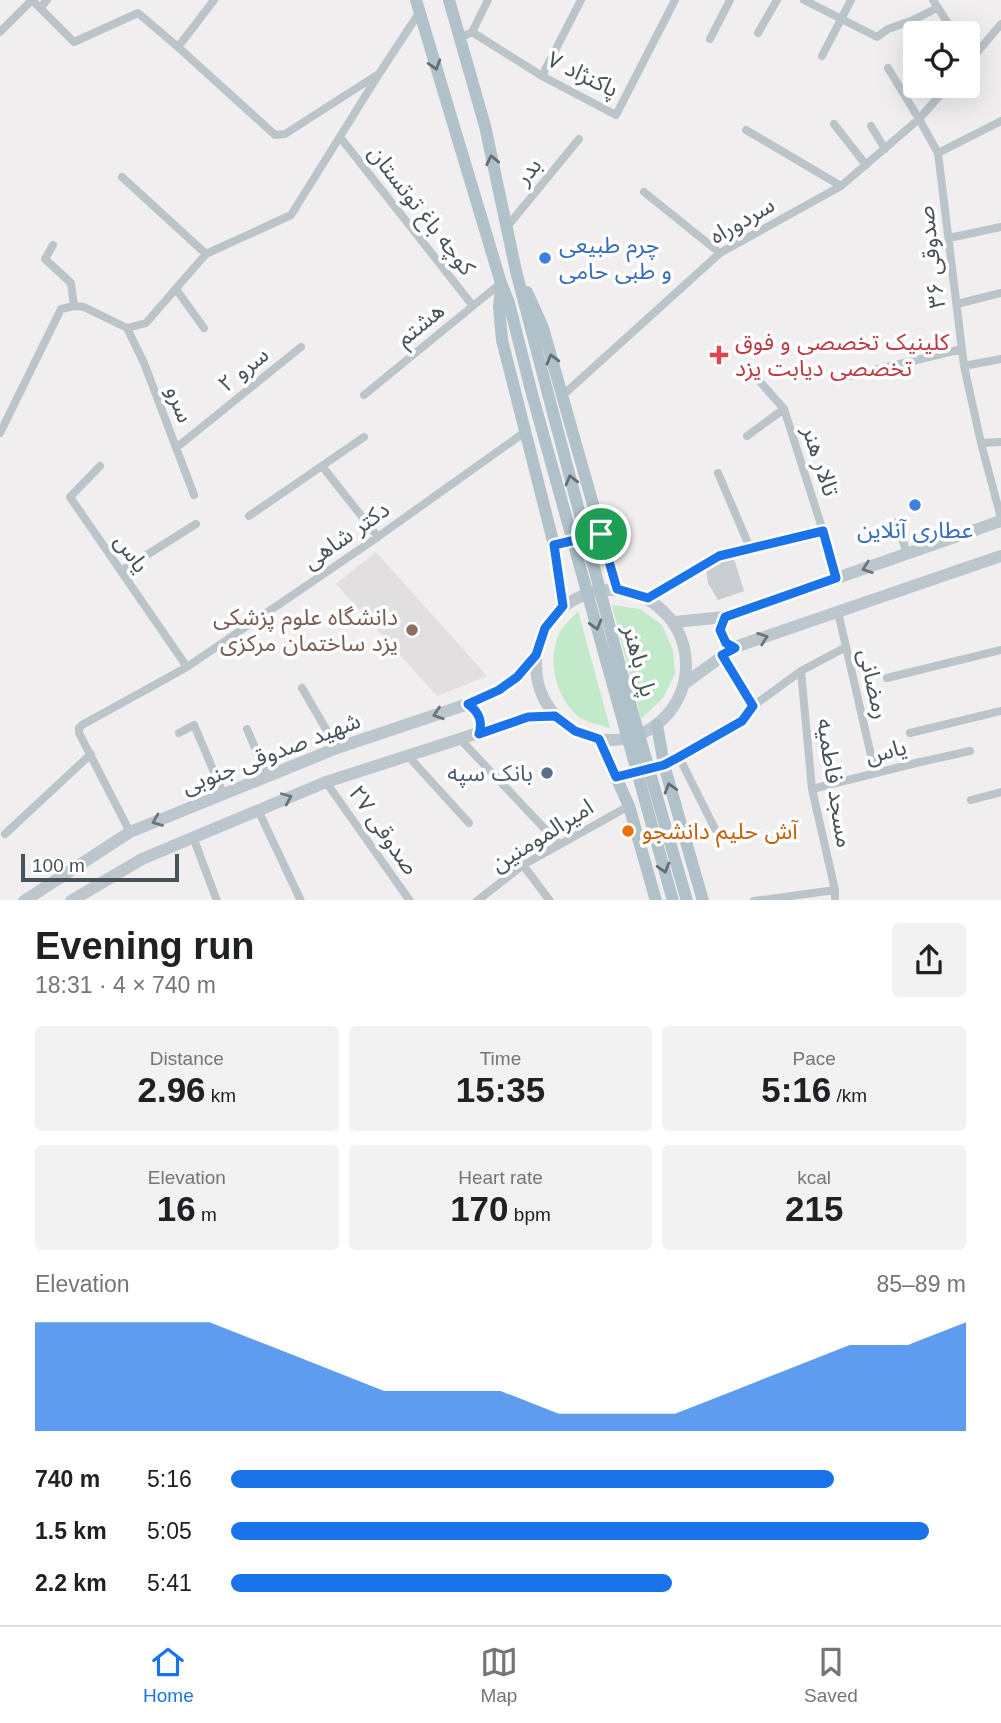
<!DOCTYPE html>
<meta charset="utf-8">
<style>
body{margin:0;font-family:Helvetica,"Noto Sans Arabic",sans-serif;background:#f2f2f2;color:#202124;height:100vh;display:flex;flex-direction:column;font-size:26px;white-space:nowrap}
*{box-sizing:border-box;margin:0}
p{font-size:23px;color:#757577}
.icon{flex:none;width:38px;height:38px;fill:none;stroke:currentColor;stroke-width:2;stroke-linecap:round;stroke-linejoin:round}
.map{position:relative;height:900px;overflow:hidden}
.panel{display:flex;flex-direction:column;background:#fff;flex:1}
.panel>*{flex:none}
.tools{position:absolute;left:903px;top:21px;display:grid;gap:14px}
.tools a{display:grid;place-items:center;width:77px;height:77px;border-radius:7px;background:#fff;box-shadow:0 7px 28px #0002;font-size:35px}
.scale{position:absolute;left:21px;bottom:18px;width:158px;box-sizing:border-box;padding-left:7px;border:4px solid #485359;border-top:0;font-size:19px;line-height:24px;white-space:nowrap;color:#485359;-webkit-text-stroke:5px #fff;paint-order:stroke}
.pin{position:absolute;display:grid;place-items:center;width:60px;height:60px;color:#fff;margin:-30px;border:4px solid #fff;border-radius:50%;box-shadow:0 2px 7px #0007}
.round{display:grid;place-items:center;flex:none;width:74px;height:74px;border-radius:7px;background:#f2f2f2}
.head{display:flex;align-items:center;justify-content:space-between;height:119px;padding:0 35px}
h1{font-size:38px;font-weight:800;line-height:52px}
.figures{display:grid;grid-template-columns:repeat(3,1fr);gap:10px;height:119px;padding:7px 35px}
.figures div{display:grid;align-content:center;border-radius:7px;background:#f2f2f2;text-align:center}
.figures b{font-size:35px;font-weight:800}
.figures small{font-size:19px;font-weight:400}
.figures p{font-size:19px}
.chart{height:196px;padding:14px 35px}
.chart p{display:flex;justify-content:space-between}
.chart svg{width:100%;height:126px;margin-top:7px;fill:#1a73e8;opacity:.7}
ul{padding:0 35px;list-style:none;font-size:23px}
li{display:grid;grid-template-columns:112px 84px 1fr;align-items:center;height:52px}
li i{height:18px;border-radius:9px;background:#1a73e8}
.menu{display:flex;justify-content:space-around;align-items:center;height:98px;border-top:2px solid #e0e0e0;background:#fff;font-size:19px;color:#757577}
.menu a{display:grid;justify-items:center;gap:4px}
.menu .active{color:#1a73e8}
.map>svg:first-child{display:block}
.education{fill:#e1dfdf}
.green{fill:#c1e9ca}
.building{fill:#c9ccd0}
.lines{fill:none;stroke-linecap:round;stroke-linejoin:round}
.street{stroke:#bbc4c9;stroke-width:8}
.secondary{stroke:#bcc7cd;stroke-width:12}
.primary{stroke:#b1c1c9;stroke-width:12}
.primary-bridge{stroke:#b1c1c9;stroke-width:12}
.oneway{stroke:#626e75}
.oneway2{stroke:#6b767c}
.route-casing{stroke:#fff;stroke-width:14}
.route{stroke:#1a73e8;stroke-width:9}
.shop-dot{fill:#3f7fe0;stroke:#fff;stroke-width:2.5}
.health-dot{fill:#e0444e;stroke:#fff;stroke-width:2.5}
.education-dot{fill:#8d6e63;stroke:#fff;stroke-width:2.5}
.service-dot{fill:#5c6f8a;stroke:#fff;stroke-width:2.5}
.food-dot{fill:#e8710a;stroke:#fff;stroke-width:2.5}
.labels{text-anchor:middle;dominant-baseline:central;stroke-width:7;stroke-linejoin:round;paint-order:stroke}
.street-label{font-size:23px;fill:#485359;stroke:#fff}
.shop-label{font-size:23px;fill:#366cbe;stroke:#fff;text-anchor:start}
.health-label{font-size:23px;fill:#be3a42;stroke:#fff;text-anchor:start}
.education-label{font-size:23px;fill:#785e54;stroke:#fff;text-anchor:end}
.service-label{font-size:23px;fill:#4e5e75;stroke:#fff;text-anchor:end}
.food-label{font-size:23px;fill:#c56008;stroke:#fff;text-anchor:start}
</style>
<div class="map">
<svg width="1001" height="901" viewBox="0 0 1001 901">
<rect width="100%" height="100%" fill="#f0eeee"/>
<path class="education" d="M376,552L487,676L437,696L336,584Z"/>
<path class="green" d="M612,605L640,609L662,625L673,650L675,674L663,698L641,719Z
M578,611L610,728C601,725 587,723 579,717C556,698 546,660 560,632C564,625 572,618 578,611Z"/>
<path class="building" d="M734,559L744,591L718,600L708,583L706,571L721,562Z"/>
<g class="lines">
<path class="street" d="M32,0L74,42L138,13L178,47L275,135L285,134L377,75
M804,0L877,37L888,29L911,21L937,8
M933,0L954,33
M40,8L47,0
M0,32L32,0
M472,32L488,0
M758,33L777,0
M460,38L472,32L542,76L616,115L675,0
M710,39L730,0
M178,47L214,0
M822,56L851,0
M968,63L1001,24
M888,68L919,119L938,153L964,366L981,443L1001,518
M542,76L581,0
M834,124L866,165
M871,126L885,149
M746,130L841,186
M340,137L473,306
M938,153L1001,121
M122,177L206,254
M644,192L720,253
M506,228L579,139
M949,238L1001,227
M53,245L45,259L71,283L74,306
M176,289L204,328
M957,304L1001,293
M127,328L144,363L194,495
M964,366L1001,359
M747,367L784,409L823,531L836,578
M850,376L962,349
M364,395L501,283
M562,396L720,253L841,186L919,119L948,86
M0,433L61,309L74,306L84,307L127,328L146,323L206,254L291,215L379,74L419,13
M747,436L784,409
M981,443L1001,442
M176,448L301,347
M100,466L70,497L187,667
M322,466L378,537
M718,473L750,548
M249,516L364,437
M897,522L907,554
M121,571L196,524
M647,598L719,556L823,531
M838,612L873,764
M722,655L753,706
M801,671L812,789L835,890V901
M887,678L1001,650
M302,688L337,748
M247,729L267,776
M179,733L194,725L223,793
M910,733L1001,711
M460,739L559,844
M408,756L469,823
M679,757L715,829
M664,765L742,721L753,706L801,671L846,647
M326,782L410,901
M812,789L916,763L970,751
M971,800L1001,792
M258,810L301,901
M130,832L79,733V728L82,725L187,667L372,541L525,432
M5,834L91,754
M193,837L217,901
M523,865L550,901
M477,901L523,865L629,806
M754,901L835,890"/>
<path class="secondary" d="M536 665a75 75 0 1 1 150 0a75 75 0 1 1-150 0Z
M725,617L720,630L726,643L735,647
M674,622L725,617L1001,521
M684,684L735,647L1001,556
M468,704C479,712 483,721 479,734
M24,901L130,832L337,748L468,704L499,690L517,677L536,655
M71,901L142,859L326,782L528,717L555,716"/>
<path class="primary" d="M416,0L501,283L509,303L532,394
M449,0L485,126L516,271L547,390
M501,287L499,307L502,340L554,545L563,606
M527,292L543,328L617,589
M657,725L664,765L703,901
M599,739L629,806L656,901"/>
<path class="primary-bridge" d="M547,390L629,700L687,901
M532,394L673,901"/>
</g>
<defs><path id="oneway-chevron" d="M-2-3.5L2.5 0L-2 3.5" fill="none" stroke-width="1.6" stroke-linecap="round" stroke-linejoin="round" transform="scale(1.75)"/></defs>
<g class="oneway">
<use href="#oneway-chevron" transform="translate(435 65) rotate(73)"/>
<use href="#oneway-chevron" transform="translate(492 160) rotate(-102)"/>
<use href="#oneway-chevron" transform="translate(552 359) rotate(-105)"/>
<use href="#oneway-chevron" transform="translate(571 480) rotate(-105)"/>
<use href="#oneway-chevron" transform="translate(596 625) rotate(74)"/>
<use href="#oneway-chevron" transform="translate(670 788) rotate(-106)"/>
<use href="#oneway-chevron" transform="translate(664 868) rotate(74)"/>
</g>
<g class="oneway2">
<use href="#oneway-chevron" transform="translate(867 568) rotate(161)"/>
<use href="#oneway-chevron" transform="translate(763 638) rotate(-19)"/>
<use href="#oneway-chevron" transform="translate(438 714) rotate(162)"/>
<use href="#oneway-chevron" transform="translate(287 798) rotate(-23)"/>
<use href="#oneway-chevron" transform="translate(157 821) rotate(158)"/>
</g>
<g class="lines">
<g class="route-casing">
<path id="route" d="M823,531L836,578L725,617L720,630L726,643L735,648L722,655L753,706L742,721L679,757L664,765L616,777L599,739L575,731L555,716L528,717L479,734C483,721 479,712 468,704L499,690L517,677L536,655L545,628L563,606L554,545L601,534L617,589L648,598L719,556Z"/>
</g>
<use href="#route" class="route"/>
</g>
<g class="shop-dot">
<circle cx="545" cy="258" r="7"/>
<circle cx="915" cy="505" r="7"/>
</g>
<path class="health-dot" d="M715.5 344.5h7v7h7v7h-7v7h-7v-7h-7v-7h7z"/>
<circle class="education-dot" cx="412" cy="630" r="7"/>
<circle class="service-dot" cx="547" cy="773" r="7"/>
<circle class="food-dot" cx="628" cy="831" r="7"/>
<g class="labels">
<g class="street-label">
<text transform="translate(583 74) rotate(26)">پاکنژاد ۷</text>
<text transform="translate(528 171) rotate(-51)">بدر</text>
<text transform="translate(422 210) rotate(52)">کوچه باغ توتستان</text>
<text transform="translate(742 220) rotate(-30)">سردوراه</text>
<text transform="translate(931 257) rotate(-97)">صدوقی ۳۶</text>
<text transform="translate(420 324) rotate(-39)">هشتم</text>
<text transform="translate(243 369) rotate(-39)">سرو ۲</text>
<text transform="translate(180 404) rotate(69)">سرو</text>
<text transform="translate(821 461) rotate(72)">تالار هنر</text>
<text transform="translate(346 535) rotate(-35)">دکتر شاهی</text>
<text transform="translate(132 553) rotate(55)">یاس</text>
<text transform="translate(640 661) rotate(75)">پل باهنر</text>
<text transform="translate(874 684) rotate(77)">رمضانی</text>
<text transform="translate(886 751) rotate(-14)">یاس</text>
<text transform="translate(271 753) rotate(-21)">شهید صدوقی جنوبی</text>
<text transform="translate(835 783) rotate(81)">مسجد فاطمیه</text>
<text transform="translate(384 830) rotate(55)">صدوقی ۲۷</text>
<text transform="translate(542 835) rotate(-32)">امیرالمومنین</text>
</g>
<g class="shop-label">
<text x="559" y="245">چرم طبیعی<tspan x="559" dy="26">و طبی حامی</tspan></text>
<text x="915" y="530" text-anchor="middle">عطاری آنلاین</text>
</g>
<g class="health-label">
<text x="735" y="342">کلینیک تخصصی و فوق<tspan x="735" dy="26">تخصصی دیابت یزد</tspan></text>
</g>
<g class="education-label">
<text x="398" y="617">دانشگاه علوم پزشکی<tspan x="398" dy="26">یزد ساختمان مرکزی</tspan></text>
</g>
<g class="service-label">
<text x="533" y="773">بانک سپه</text>
</g>
<g class="food-label">
<text x="642" y="831">آش حلیم دانشجو</text>
</g>
</g>
</svg>
<div class="tools">
<a><svg class="icon" aria-label="locate" viewBox="0 0 24 24"><circle cx="12" cy="12" r="6"/><path d="M12 2v4M12 18v4M2 12h4M18 12h4"/></svg></a>
</div>
<div class="scale">100 m</div>
<div class="pin" style="left:601px;top:534px;background:#1e9e55"><svg class="icon" aria-label="arrive" viewBox="0 0 24 24"><path d="M6 21V4h12l-3 4 3 4H6"/></svg></div>
</div>
<section class="panel">
<div class="head"><div><h1>Evening run</h1><p>18:31 · 4 × 740 m</p></div><a class="round"><svg class="icon" aria-label="share" viewBox="0 0 24 24"><path d="M12 15V3M7 8l5-5 5 5M5 13v7h14v-7"/></svg></a></div>
<div class="figures">
<div><p>Distance</p><b>2.96<small> km</small></b></div>
<div><p>Time</p><b>15:35</b></div>
<div><p>Pace</p><b>5:16<small> /km</small></b></div>
</div>
<div class="figures">
<div><p>Elevation</p><b>16<small> m</small></b></div>
<div><p>Heart rate</p><b>170<small> bpm</small></b></div>
<div><p>kcal</p><b>215</b></div>
</div>
<div class="chart"><p><span>Elevation</span>85–89 m</p>
<svg viewBox="0 0 160 44" preserveAspectRatio="none"><path d="M0 44V6L10 6L20 6L30 6L40 14L50 22L60 30L70 30L80 30L90 38L100 38L110 38L120 30L130 22L140 14L150 14L160 6V44z"/></svg>
</div>
<ul>
<li><b>740 m</b>5:16<i style="width:82%"></i></li>
<li><b>1.5 km</b>5:05<i style="width:95%"></i></li>
<li><b>2.2 km</b>5:41<i style="width:60%"></i></li>
</ul>
</section>
<nav class="menu">
<a class="active"><svg class="icon" aria-label="home" viewBox="0 0 24 24"><path d="M3 11l9-7 9 7M6 9v11h12V9"/></svg>Home</a>
<a><svg class="icon" aria-label="map" viewBox="0 0 24 24"><path d="M3 6l6-2 6 2 6-2v14l-6 2-6-2-6 2zM9 4v14M15 6v14"/></svg>Map</a>
<a><svg class="icon" aria-label="saved" viewBox="0 0 24 24"><path d="M7 4h10v16l-5-4-5 4z"/></svg>Saved</a>
</nav>
